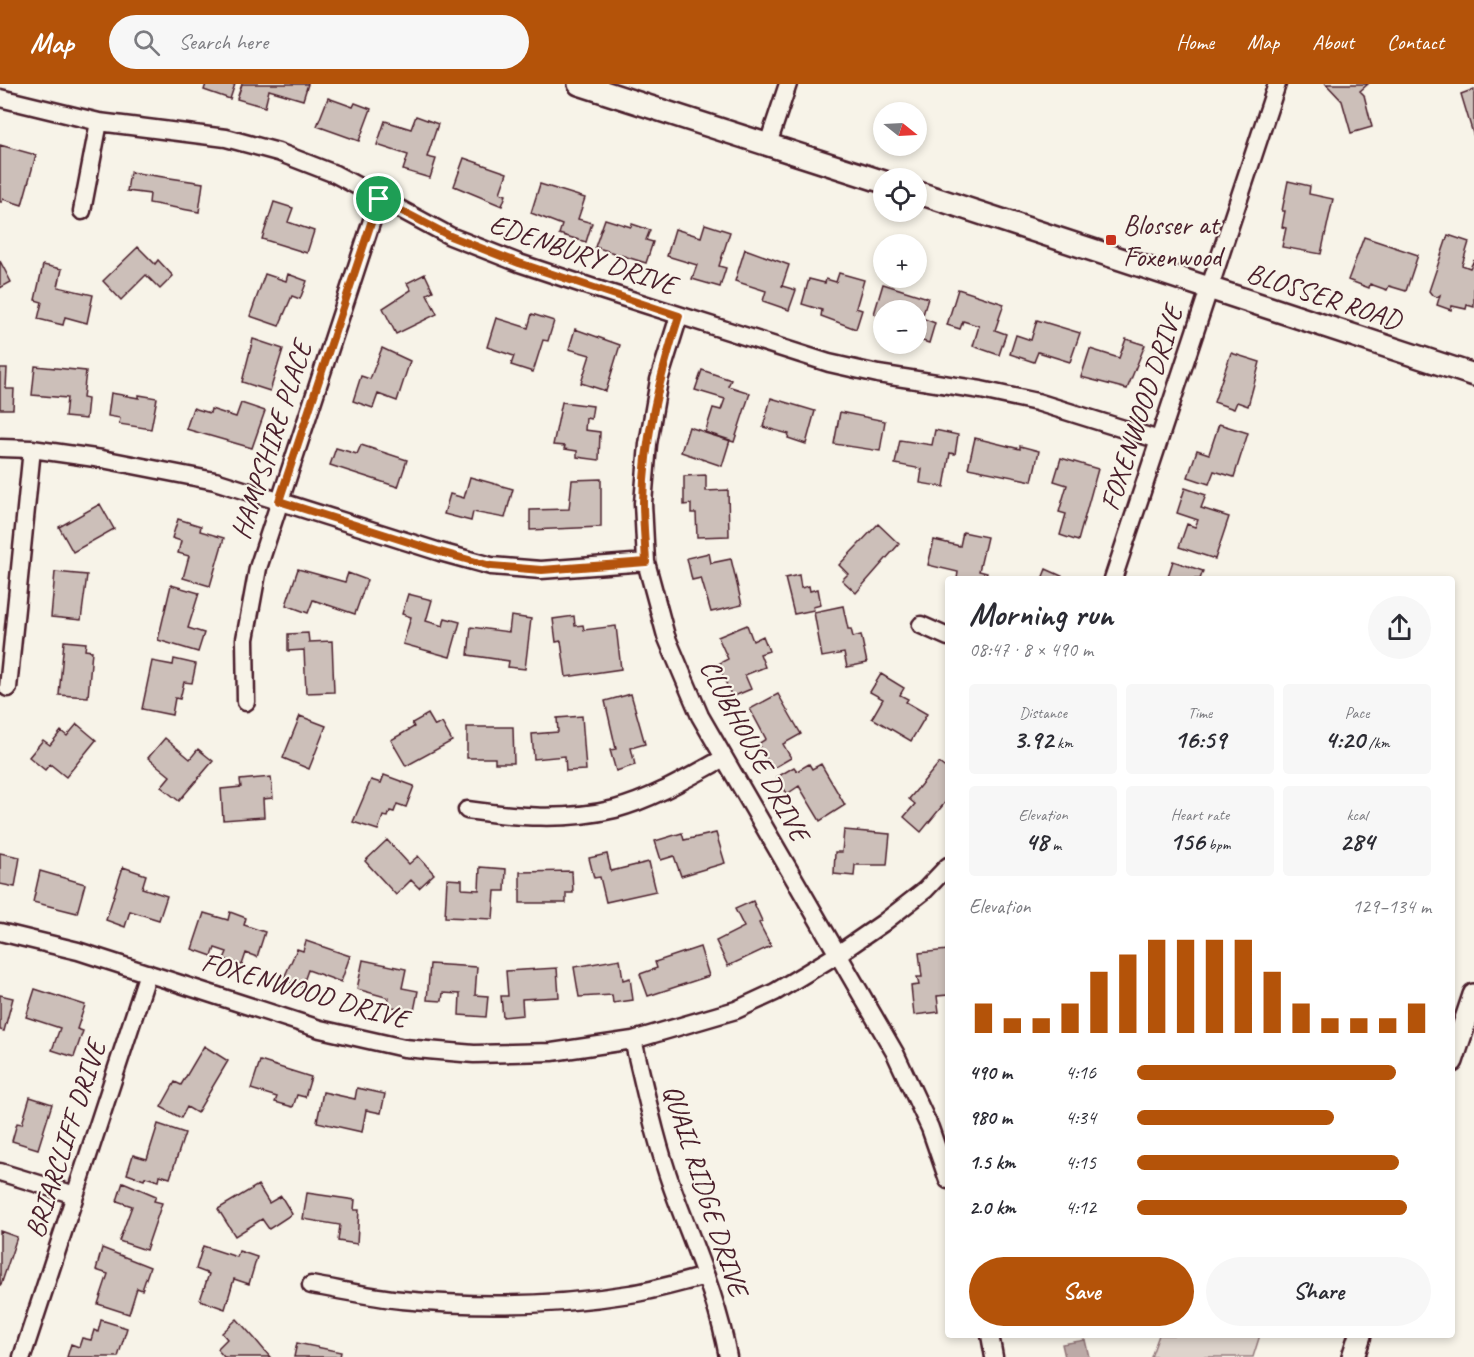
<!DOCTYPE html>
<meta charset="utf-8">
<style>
body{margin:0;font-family:Caveat,sans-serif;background:#f7f7f7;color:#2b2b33;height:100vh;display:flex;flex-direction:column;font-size:22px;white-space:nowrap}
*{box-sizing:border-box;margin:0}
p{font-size:20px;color:#7c7c81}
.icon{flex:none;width:33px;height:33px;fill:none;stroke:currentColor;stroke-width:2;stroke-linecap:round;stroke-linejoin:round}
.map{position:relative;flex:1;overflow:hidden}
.panel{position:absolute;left:945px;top:492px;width:510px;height:762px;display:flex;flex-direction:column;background:#fff;border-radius:6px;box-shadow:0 3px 9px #0003}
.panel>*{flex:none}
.needle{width:39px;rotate:108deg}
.fabs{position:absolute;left:873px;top:18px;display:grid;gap:12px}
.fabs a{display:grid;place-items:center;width:54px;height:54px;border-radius:50%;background:#fff;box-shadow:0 3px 9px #0003;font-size:30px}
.pin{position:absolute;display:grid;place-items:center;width:51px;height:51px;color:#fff;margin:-26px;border:3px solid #fff;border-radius:50%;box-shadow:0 2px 6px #0007}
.round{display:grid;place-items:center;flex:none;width:63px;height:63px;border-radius:32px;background:#f7f7f7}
.summary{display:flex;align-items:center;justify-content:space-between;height:102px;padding:0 24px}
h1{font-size:33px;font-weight:600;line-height:45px}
.figures{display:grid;grid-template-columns:repeat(3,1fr);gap:9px;height:102px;padding:6px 24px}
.figures div{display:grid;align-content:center;border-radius:6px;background:#f7f7f7;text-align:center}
.figures b{font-size:26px;font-weight:600}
.figures small{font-size:16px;font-weight:400}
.figures p{font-size:16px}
.chart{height:168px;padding:12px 24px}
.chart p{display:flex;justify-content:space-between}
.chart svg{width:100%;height:108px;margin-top:6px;stroke:#b45309;stroke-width:6}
.action{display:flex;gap:12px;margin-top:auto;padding:12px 24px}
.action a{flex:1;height:69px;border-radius:36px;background:#b45309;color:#fff;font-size:24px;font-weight:600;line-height:69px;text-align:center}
.action a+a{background:#f7f7f7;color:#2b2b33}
ul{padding:0 24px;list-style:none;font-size:20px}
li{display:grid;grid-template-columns:96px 72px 1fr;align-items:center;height:45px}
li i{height:15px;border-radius:8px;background:#b45309}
header{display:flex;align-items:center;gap:36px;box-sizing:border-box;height:84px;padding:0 30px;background:#b45309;color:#fff}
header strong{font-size:28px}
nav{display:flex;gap:33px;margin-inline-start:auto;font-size:21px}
.search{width:420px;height:54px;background:#f7f7f7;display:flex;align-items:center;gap:15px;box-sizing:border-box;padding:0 21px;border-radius:33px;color:#7c7c81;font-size:22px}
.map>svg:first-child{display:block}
.green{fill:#ded4cc;stroke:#947a7c;stroke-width:1.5}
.water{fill:#bcaaa7;stroke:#8e7275;stroke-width:1.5}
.building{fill:#ccbfb9;stroke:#4a1f2b;stroke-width:1.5}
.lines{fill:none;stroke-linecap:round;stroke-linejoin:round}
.minor-casing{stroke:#4a1f2b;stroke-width:21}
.tertiary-casing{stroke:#4a1f2b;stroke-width:26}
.minor{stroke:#f7f3e8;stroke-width:16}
.tertiary{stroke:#f7f3e8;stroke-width:21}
.route-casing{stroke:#fff;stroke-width:12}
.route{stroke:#b45309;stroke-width:8}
.poi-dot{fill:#c8321e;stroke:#f7f3e8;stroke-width:2}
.labels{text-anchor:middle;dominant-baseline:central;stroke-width:4.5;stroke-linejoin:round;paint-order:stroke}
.poi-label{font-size:28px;fill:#4a1f2b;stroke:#f7f3e8;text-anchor:start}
.street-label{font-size:28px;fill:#4a1f2b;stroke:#f7f3e8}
</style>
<header>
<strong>Map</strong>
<div class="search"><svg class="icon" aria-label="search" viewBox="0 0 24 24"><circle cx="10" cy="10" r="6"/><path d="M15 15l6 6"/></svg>Search here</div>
<nav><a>Home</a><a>Map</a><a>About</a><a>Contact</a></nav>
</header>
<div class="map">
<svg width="1474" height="1273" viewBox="0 0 1474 1273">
<rect width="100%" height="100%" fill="#f7f3e8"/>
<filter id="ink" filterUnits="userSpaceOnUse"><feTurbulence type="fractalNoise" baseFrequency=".0167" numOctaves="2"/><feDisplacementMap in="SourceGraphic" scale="12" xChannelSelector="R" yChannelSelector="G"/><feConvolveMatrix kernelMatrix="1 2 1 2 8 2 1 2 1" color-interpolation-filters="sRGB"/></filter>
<g filter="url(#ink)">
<path class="green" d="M1159,1251H1260L1253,1273H1151Z"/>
<path class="water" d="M1085,1256L1089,1273H1065L1062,1260Z"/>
<path class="building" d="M206,0H235L230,15L204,6Z
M242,0H308L303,16L269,6L265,23L237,15Z
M1326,0H1368L1360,7L1364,11L1372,43L1351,49L1342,17Z
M1474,5V53L1461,10Z
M328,14L353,23L355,19L371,25L359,57L317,42Z
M416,32L438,40L427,73L436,75L430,94L403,86L408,71L377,61L385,37L411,45Z
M0,61L36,71L22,121L3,115L2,118H0Z
M464,74L507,89L500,109L506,111L502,122L454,102Z
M130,88L203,99L199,128L149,119L150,110L127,107Z
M1288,97L1310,102L1309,110L1333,115L1321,170L1282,163L1286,144L1282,143L1285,127H1282Z
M540,100L585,114L578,135L592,139L586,158L559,150L562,141L531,129Z
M274,118L293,124L288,138L314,147L307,169L262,155Z
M605,135L631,143L632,140L650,146L646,156L653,158L646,179L595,163Z
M705,140L730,148L719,182L726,184L720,203L692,195L697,181L667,172L675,145L701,153Z
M1448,151L1469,158L1462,181L1470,184L1474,176V223L1467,221L1466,225L1452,222L1451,226L1437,221L1440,211L1437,213L1432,211L1429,207Z
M1364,153L1418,171L1406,207L1389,202L1387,206L1370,200L1369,204L1348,196Z
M138,163L155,180L158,176L173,192L160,205L146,191L121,216L103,197Z
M745,165L789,181L782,202L796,206L789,226L763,217L766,207L735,197Z
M0,177L11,198L0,204Z
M43,181L62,185L58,203L93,211L87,239L65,233L63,241L38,235L42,218L35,216Z
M839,189L864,196L856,224L862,226L856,245L821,232L822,226L802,220L809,195L825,199L826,195L836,198Z
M265,190L286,197L288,190L307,197L300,215L292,212L279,242L250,232Z
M425,190L433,207L427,210L437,230L396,250L383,224L411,206L407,199Z
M883,200L928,214L922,234L935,239L929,259L916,255V226H884V233L874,230Z
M958,205L1004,220L995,246L1006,250L999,271L973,262L979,242L963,237L960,245L947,241Z
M532,230L554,237L548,257L543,256L533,288L511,281L514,272L487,263L496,234L528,244Z
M1037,236L1080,249L1070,278L1038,268L1034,278L1010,270L1016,251L1031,256Z
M575,245L620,261L606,307L581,299L590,271L569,265Z
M253,255L283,265L270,307L242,298Z
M1126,255L1145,261L1127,305L1081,293L1090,265L1119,274Z
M382,264L410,277L397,317L378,310L373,324L353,317L361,292L370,295Z
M1231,269L1260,278L1248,322L1237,318L1234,325L1214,318Z
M35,282L86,287L83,314L88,315L86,335L65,333L67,314L32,311Z
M0,284H7L6,305H14L13,325H0Z
M702,286L731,296L728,302L750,309L734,358L705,349L713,324L721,326L725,315L695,306Z
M111,309L139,314V311L157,314L151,345L119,340L120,334L108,332Z
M771,314L815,327L806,360L788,354L789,350L763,343Z
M562,318L593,322L591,335L586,334L585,346L600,348L599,376L577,373V367L564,365L565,362L553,361Z
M241,319L265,327L252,364L186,345L193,324L210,329L211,325L236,333Z
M840,328L885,337L880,367L834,360Z
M1219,340L1248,349L1234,393L1214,387L1209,400L1188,393L1197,366L1209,370Z
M689,343L730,356L722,382L681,368Z
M935,346L958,351L955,370L950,369L944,403L920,399L922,385L895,380L900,356L932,361Z
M975,354L1020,365V362L1039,367L1032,397L968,384Z
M361,361L407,376L398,403L330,381L336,364L357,370Z
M1061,374L1098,385L1078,457L1060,451L1066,430L1059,428L1067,401L1054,397Z
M706,391V407L728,406L729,452L697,453L696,429H691V420L684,421V392Z
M470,393L513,405L505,434L473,428L471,437L444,430L450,410L464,414Z
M601,395V443L530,446V426L569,425L572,396Z
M1185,404L1206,411L1201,424L1229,433L1215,475L1179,463L1187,440L1195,443L1198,436L1177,429Z
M100,420L114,445L73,468L59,443Z
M178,435L201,442L200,447L224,454L210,502L183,494L189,472L178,469L181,457L172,454Z
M878,440L899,460L856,509L842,496L848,490L839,481Z
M963,448L987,453L979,487L987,489L985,495H957L958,488L928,481L934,456L960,462Z
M709,469L711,479L731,475L742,521L711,528L701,494L692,496L687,474Z
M1173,477L1203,487L1200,495H1167Z
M298,485L345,498L348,489L367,496L355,530L313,516L308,529L286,521Z
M1046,485L1066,494V495H1042Z
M55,488L87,491L81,536L51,533Z
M799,491L801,504L809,502L810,507L818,505L821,521L813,523L814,526L794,530L785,494Z
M171,501L199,509L188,544L204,549L198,568L158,556Z
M408,510L432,516L426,537L443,542L445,534L460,538L450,573L403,560L411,533L402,530Z
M843,522L848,545H851L853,553L861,551L867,579L847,583L844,569L822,573L814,528Z
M511,532L531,535L525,585L508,583L509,577L468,571L471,543L509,548Z
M574,532L575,542L583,541L584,546L616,542L621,585L566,593L561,557L556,558L553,535Z
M747,541L753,557L763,552L769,567L760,570L765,583L745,591L751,605L732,613L718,580L728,575L718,553Z
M308,549L309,558L332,557L334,608L306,609L304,566L288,567V550Z
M64,557L86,559L85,566L92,567L88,613L59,611Z
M174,575L196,580L192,599L184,598L180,615L175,614L172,631L142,625L152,577L173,581Z
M881,590L904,604L900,611L908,615L906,618L927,630L911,657L872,634L883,615L870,608Z
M631,610L645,660L631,664L635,681L616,687L610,666L616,665L605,617Z
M778,610L801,650L783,660L791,674L772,685L758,660L766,655L750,625Z
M428,630L435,642L442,639L452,657L406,682L391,656L414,643L412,639Z
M300,632L326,642L309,685L283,674Z
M582,632L586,686L566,687L565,672L534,675L532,650L558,648L557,634Z
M77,640L96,656L66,693L50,680L45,686L29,673L43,656L50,661L61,647L67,652Z
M467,643H513L514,679H495V674H467Z
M165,654L190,675L198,665L213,677L179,717L161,703L170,692L148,674Z
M939,679L948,686V715L921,748L904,733L915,720L909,715Z
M809,680L812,685L821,680L845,721L820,737L799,702L787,710L777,693L794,683L797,687Z
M384,691L414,702L406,723L397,720L394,728L390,727L388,733L383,732L378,746L353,738L371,696L381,699Z
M271,693L273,714L263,715L264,733L223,736L221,705L241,703L240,696Z
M844,746L890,750L887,781H855L854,792L834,790L835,768H842Z
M682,749L684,756L716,749L725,779L681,792L674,772L661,776L655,757Z
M387,756L409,780L418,772L434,790L419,804L411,796L396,811L365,777Z
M0,769L20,773L15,803L0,800Z
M607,770L611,787L649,778L656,807L606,818L600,793L594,794L589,774Z
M123,783L146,791L142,804L167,812L159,836L130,827L125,843L106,836Z
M480,783L506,785L505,807H495L493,835L445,833L447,795L462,796V805L479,806Z
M40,787L85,800L77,829L33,818Z
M572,787L573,809H566V819H520V788Z
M753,817L762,837L759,839L771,862L728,882L716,857L744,843L735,825Z
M230,828L246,834L244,841L265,848L257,873L246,869L242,881L224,875L227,868L215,864L212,872L192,865L204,829L228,836Z
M306,857L350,872L341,898L308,886L302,903L283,896L297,865L303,867Z
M700,863L709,892L648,912L640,890L657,884L655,878Z
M948,866V911L937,912L939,928L914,931L911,902L919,901L917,893H922L919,869Z
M620,875L623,896L630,894L633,916L613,919L612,911L579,913L574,883Z
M363,876L406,885L402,904L418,907L414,927L387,922L389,914L357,905Z
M430,880L477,883L475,911L488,912L486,933L459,931L460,910L443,909L442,917L427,916Z
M557,884L559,913L522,915L523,931L503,933L501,912H508L506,887Z
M35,905L85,921L77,945L83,947L74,973L52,966L60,944L26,933Z
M0,911L13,914L4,947L0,946Z
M204,962L228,977L197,1029L187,1023L181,1034L161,1023L175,998L181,1001Z
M260,977L311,993L305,1013L297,1011L293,1023L275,1018L277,1013L251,1005Z
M357,1004L385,1010L381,1029L366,1026L362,1048L317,1038L323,1008L355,1015Z
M30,1013L52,1020L38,1065L12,1057L17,1039L22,1040Z
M158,1040L185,1049L170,1094L160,1091L159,1097L145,1093L144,1096L127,1090L133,1071L147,1075Z
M123,1098L156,1112L154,1117L162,1119L146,1166L119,1157L132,1122L117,1117Z
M258,1101L269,1119L281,1112L292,1130L269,1145L262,1135L235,1152L218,1125Z
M307,1109L355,1116L354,1126H359L357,1160L338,1157L340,1141L303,1135Z
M0,1147L17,1153L1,1201H0Z
M203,1162L237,1173L239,1167L257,1173L249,1200L234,1195L225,1225L200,1216L209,1190L196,1185Z
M102,1164L150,1183L142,1206L137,1204L129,1230L98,1220L108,1190L96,1186Z
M237,1235L255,1255L270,1273H224L217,1265L227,1255L222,1249Z
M101,1236L127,1244L118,1273H67L71,1260L79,1263L82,1254L91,1256L94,1246L98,1248Z
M297,1259L341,1268L340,1273H294Z"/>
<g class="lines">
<g class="minor-casing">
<path id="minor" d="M0,14L99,38L226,54L278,68L335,90L450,152L519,179L600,206L829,279L878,290L981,306L1037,318L1159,356
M768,60L788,0
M82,127L99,38
M679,232L659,296L648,360L643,419L646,478L666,552L700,632L895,969L930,1044L948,1096
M0,364L32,365L102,375L215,397L440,468L491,482L541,486L646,478
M1113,495L1277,0
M921,541L948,553
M8,604L32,365
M246,618L245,555L258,484L379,115
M467,726C516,733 566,737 615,725C653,715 689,693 724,674
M0,848L78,867L320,945L404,964L474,970L552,968L633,956L736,926L775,908L838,870L883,839L925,806L948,782
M633,956C645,1005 655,1055 672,1103C692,1159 718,1214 728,1273
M0,1088L75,1111
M311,1201C341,1206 371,1213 402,1216C477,1223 556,1222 630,1210C656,1206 681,1198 706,1192
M990,1251L994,1273
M22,1273L148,889"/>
</g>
<g class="tertiary-casing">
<path id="tertiary" d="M579,0L884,98
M916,108L1474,291
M1452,977L1474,911
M1353,1273L1360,1251"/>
</g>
<use href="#minor" class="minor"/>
<use href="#tertiary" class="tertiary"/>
</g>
</g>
<g class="lines" filter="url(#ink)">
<g class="route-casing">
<path id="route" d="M379,115L450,152L519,179L679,232C660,293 644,354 643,418C643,438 645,458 646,478L542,486L491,482L440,468L279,417Z"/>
</g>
<use href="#route" class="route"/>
</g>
<rect class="poi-dot" x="1105" y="150" width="12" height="12" rx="3"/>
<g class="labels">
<g class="poi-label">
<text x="1123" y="140">Blosser at<tspan x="1123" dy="32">Foxenwood</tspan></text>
</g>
<g class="street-label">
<text transform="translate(583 170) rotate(19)">EDENBURY DRIVE</text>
<text transform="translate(1324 212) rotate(18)">BLOSSER ROAD</text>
<text transform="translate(1141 324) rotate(-72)">FOXENWOOD DRIVE</text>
<text transform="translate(271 356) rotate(-72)">HAMPSHIRE PLACE</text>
<text transform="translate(755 666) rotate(62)">CLUBHOUSE DRIVE</text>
<text transform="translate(305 906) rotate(16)">FOXENWOOD DRIVE</text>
<text transform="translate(65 1055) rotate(-72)">BRIARCLIFF DRIVE</text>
<text transform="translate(706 1106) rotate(72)">QUAIL RIDGE DRIVE</text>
</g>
</g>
</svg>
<div class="fabs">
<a><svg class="needle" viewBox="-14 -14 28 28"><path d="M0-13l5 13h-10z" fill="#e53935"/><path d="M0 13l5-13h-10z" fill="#7c7c81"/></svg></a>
<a><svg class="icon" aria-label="locate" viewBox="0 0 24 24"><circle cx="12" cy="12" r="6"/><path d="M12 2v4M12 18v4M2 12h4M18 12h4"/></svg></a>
<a>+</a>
<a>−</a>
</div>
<div class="pin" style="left:379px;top:115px;background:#1e9e55"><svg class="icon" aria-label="arrive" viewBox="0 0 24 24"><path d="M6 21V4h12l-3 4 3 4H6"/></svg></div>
<section class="panel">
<div class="summary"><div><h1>Morning run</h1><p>08:47 · 8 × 490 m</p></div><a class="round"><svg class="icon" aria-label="share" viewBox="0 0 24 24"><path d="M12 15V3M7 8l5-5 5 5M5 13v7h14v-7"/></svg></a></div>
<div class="figures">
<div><p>Distance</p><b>3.92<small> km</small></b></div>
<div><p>Time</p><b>16:59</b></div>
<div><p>Pace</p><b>4:20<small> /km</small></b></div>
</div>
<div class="figures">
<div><p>Elevation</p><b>48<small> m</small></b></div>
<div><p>Heart rate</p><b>156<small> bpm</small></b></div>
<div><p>kcal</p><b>284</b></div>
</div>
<div class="chart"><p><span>Elevation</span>129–134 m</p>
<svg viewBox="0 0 160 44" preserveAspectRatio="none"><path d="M5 44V32M15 44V38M25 44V38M35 44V32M45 44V19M55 44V12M65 44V6M75 44V6M85 44V6M95 44V6M105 44V19M115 44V32M125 44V38M135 44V38M145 44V38M155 44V32"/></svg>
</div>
<ul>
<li><b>490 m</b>4:16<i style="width:88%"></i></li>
<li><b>980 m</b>4:34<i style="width:67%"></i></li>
<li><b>1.5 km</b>4:15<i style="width:89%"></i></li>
<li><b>2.0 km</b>4:12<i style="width:92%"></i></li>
</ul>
<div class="action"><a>Save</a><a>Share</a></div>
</section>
</div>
